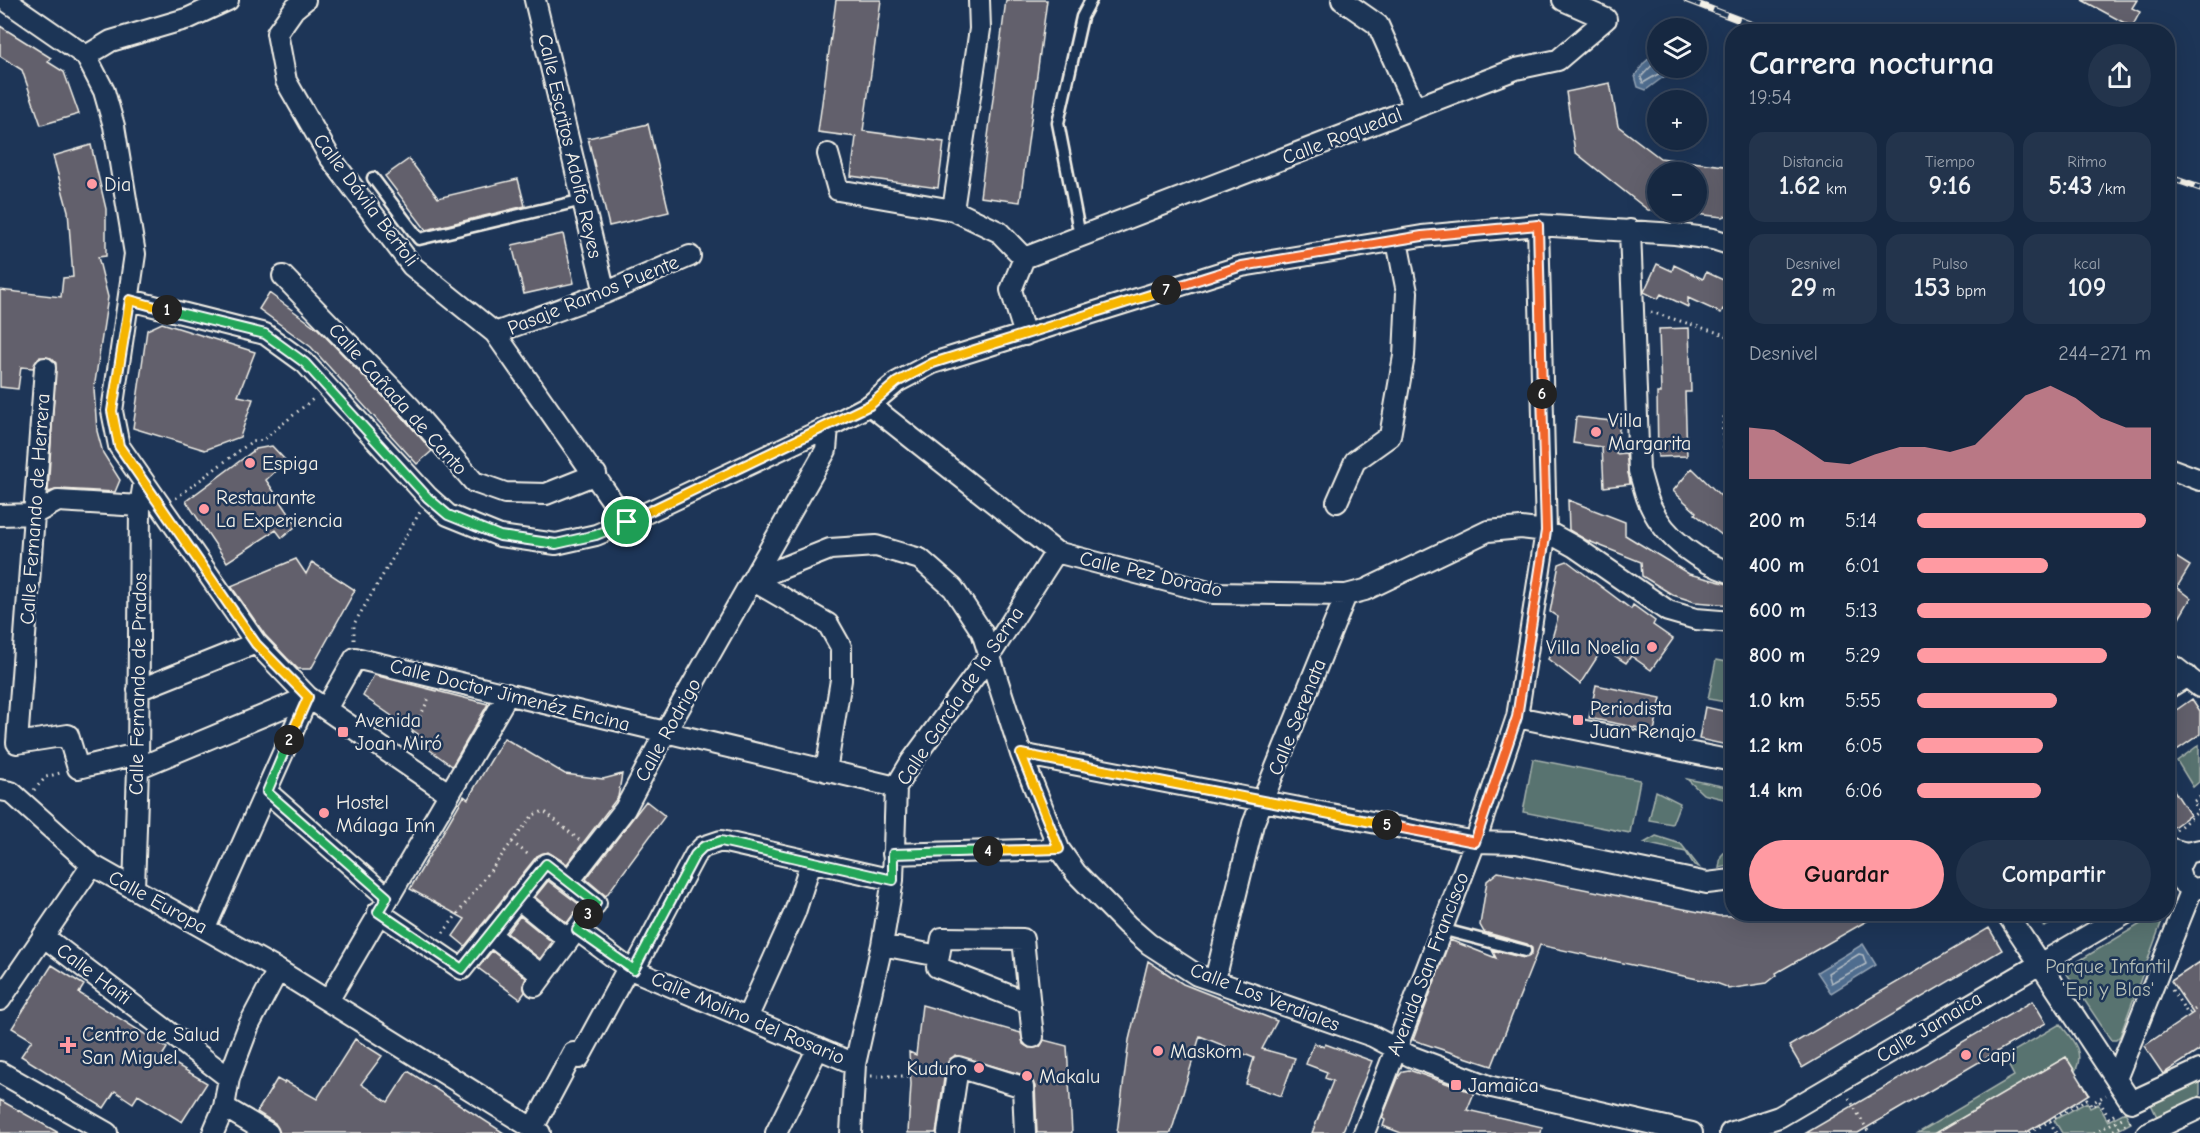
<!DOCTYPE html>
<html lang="es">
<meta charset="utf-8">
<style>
body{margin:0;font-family:"Comic Neue",sans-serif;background:#23344c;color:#f1f3f6;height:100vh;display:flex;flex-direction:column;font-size:22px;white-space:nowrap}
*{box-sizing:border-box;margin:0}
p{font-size:20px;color:#9ea6b1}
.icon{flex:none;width:33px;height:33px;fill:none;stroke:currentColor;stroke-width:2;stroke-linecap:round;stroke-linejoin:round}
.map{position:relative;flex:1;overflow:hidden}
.sheet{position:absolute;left:1725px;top:24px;width:450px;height:897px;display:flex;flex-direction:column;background:#162841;border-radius:24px;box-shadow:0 6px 24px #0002,0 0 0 2px #35445a}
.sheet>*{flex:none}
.controls{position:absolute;left:1647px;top:18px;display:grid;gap:12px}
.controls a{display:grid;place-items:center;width:60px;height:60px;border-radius:50%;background:#162841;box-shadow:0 6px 24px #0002,0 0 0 2px #35445a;font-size:30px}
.pin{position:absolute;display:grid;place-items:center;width:51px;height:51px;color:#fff;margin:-26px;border:3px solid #fff;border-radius:50%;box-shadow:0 2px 6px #0007}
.km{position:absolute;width:30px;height:30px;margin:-15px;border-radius:50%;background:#222;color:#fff;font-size:16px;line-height:30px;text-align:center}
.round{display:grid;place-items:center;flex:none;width:63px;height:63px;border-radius:32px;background:#23344c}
.head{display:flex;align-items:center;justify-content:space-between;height:102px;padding:0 24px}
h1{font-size:33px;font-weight:600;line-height:45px}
.stats{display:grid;grid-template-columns:repeat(3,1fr);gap:9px;height:102px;padding:6px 24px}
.stats div{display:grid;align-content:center;border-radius:15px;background:#23344c;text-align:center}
.stats b{font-size:26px;font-weight:600}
.stats small{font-size:16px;font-weight:400}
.stats p{font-size:16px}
.chart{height:168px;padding:12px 24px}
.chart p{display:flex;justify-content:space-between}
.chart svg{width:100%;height:108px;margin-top:6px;fill:#ff9aa2;opacity:.7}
.cta{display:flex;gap:12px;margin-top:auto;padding:12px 24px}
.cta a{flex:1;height:69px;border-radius:36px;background:#ff9aa2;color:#111;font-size:24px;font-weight:600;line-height:69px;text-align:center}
.cta a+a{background:#23344c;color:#f1f3f6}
ul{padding:0 24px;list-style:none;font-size:20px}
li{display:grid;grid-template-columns:96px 72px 1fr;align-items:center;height:45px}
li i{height:15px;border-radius:8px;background:#ff9aa2}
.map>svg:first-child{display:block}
.green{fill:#597370;stroke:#a6b2ac;stroke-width:1.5}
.water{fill:#506d8f;stroke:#92a2b3;stroke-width:1.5}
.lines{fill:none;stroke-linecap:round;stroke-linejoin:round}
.shore{stroke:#b2bcc4;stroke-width:1.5}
.building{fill:#62606c;stroke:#f4f1e8;stroke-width:1.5}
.lane-casing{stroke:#f4f1e8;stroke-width:15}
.street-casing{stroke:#f4f1e8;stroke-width:24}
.path{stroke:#f4f1e8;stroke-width:3;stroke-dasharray:1.5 4.5;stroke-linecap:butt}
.lane{stroke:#1d3557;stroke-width:10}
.street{stroke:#1d3557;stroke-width:20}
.rail-casing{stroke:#f4f1e8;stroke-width:7}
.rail{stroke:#1d3557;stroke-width:4.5;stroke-dasharray:14;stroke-linecap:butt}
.split-1-casing{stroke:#fff;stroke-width:12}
.split-2-casing{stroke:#fff;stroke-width:12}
.split-3-casing{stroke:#fff;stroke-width:12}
.split-4-casing{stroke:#fff;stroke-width:12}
.split-5-casing{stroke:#fff;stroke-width:12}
.split-6-casing{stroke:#fff;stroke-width:12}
.split-7-casing{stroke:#fff;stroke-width:12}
.split-8-casing{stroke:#fff;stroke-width:12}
.split-1{stroke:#22a559;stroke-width:8}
.split-2{stroke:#f5b400;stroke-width:8}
.split-3{stroke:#22a559;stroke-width:8}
.split-4{stroke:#22a559;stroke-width:8}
.split-5{stroke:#f5b400;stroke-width:8}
.split-6{stroke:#f0652b;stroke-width:8}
.split-7{stroke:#f0652b;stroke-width:8}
.split-8{stroke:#f5b400;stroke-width:8}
.poi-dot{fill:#ff9aa2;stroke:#1d3557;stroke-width:2}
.labels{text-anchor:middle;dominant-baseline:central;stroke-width:5;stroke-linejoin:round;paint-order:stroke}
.street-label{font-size:20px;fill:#f4f1e8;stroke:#1d3557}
.poi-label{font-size:20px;fill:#f4f1e8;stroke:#1d3557;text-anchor:start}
.park-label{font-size:20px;fill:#b6bfb8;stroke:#1d3557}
</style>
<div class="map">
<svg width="2200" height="1133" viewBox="0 0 2200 1133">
<rect width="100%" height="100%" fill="#1d3557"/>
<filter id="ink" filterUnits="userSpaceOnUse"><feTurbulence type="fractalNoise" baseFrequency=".0167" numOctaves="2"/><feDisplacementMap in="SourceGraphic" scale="12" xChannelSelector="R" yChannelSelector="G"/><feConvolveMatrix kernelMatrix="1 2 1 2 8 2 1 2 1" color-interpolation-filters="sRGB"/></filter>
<g filter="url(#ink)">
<path class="green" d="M1716,660L1732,663V703L1708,699Z
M2199,745V782L2193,787L2177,761Z
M1533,759L1640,780L1630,833L1523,812Z
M1687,779L1732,788V801L1703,794Z
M1656,791L1680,803L1672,824L1649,820Z
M1656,836L1681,844L1699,867L1694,865L1686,852L1644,843Z
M1732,844V865L1719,868L1721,856Z
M2027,914H2070L2044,927L2038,918L2032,920Z
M2157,914H2163V918L2120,1036L2116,1040H2111L2067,974V968Z
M2060,1024C2071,1038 2086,1052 2075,1071L2066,1057L1936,1133H1918L2014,1076L2004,1057Z
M2200,1079V1102L2159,1121L2150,1102Z
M2087,1102L2090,1108L2098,1104L2108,1121L2125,1112L2131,1123L2113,1133H2062L2054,1120Z"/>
<path class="water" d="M1657,52L1658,68H1685L1673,76L1662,78L1646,90L1638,87L1635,76L1644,63Z
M1863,944L1876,965L1831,993L1817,972Z"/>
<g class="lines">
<path class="shore" d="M1658,59L1641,77L1643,83L1660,73L1678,68
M1859,954L1863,955L1866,964L1831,983L1828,973Z"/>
</g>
<path class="building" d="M836,0H881L863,131L944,142L938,188L851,176L856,137L818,132Z
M1006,0H1047L1020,202L980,197Z
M2082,0H2137L2132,8L2140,12L2132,27Z
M0,26L51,58L48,62L64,72L79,114L41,125L22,70L0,56Z
M1610,83L1618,126L1660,158L1732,167V213L1723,217L1696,214V172H1658V211L1648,210L1575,152L1566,92Z
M648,124L669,212L609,226L588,138Z
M91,145L106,209V256L98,257L108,297L94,389L97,431L103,453L120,480L115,492L59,489L48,492L56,363L51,358L40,357L33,368L21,367L18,389L0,387V290L61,297L63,278L73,277L68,211L53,156Z
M409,159L438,198L518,179L525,206L426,230L385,176Z
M563,234L574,283L524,294L512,245Z
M1657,264L1672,271L1674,265L1703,279L1706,272L1732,284V313L1723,309L1721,313L1688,298V307L1661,294L1658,299L1644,292Z
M269,293L318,329L400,414L432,451L417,464L311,347L259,309Z
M162,323L255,352L238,396L253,399L240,437L205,450L133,428L147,330Z
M1689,328L1691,392H1685L1687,456L1658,457L1657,393H1661L1659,329Z
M1576,417L1620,422L1616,454L1626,453L1630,484L1604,487L1602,447L1573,443Z
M272,446L286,461L266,480L297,525L282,538L276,530L227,562L186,501L256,449Z
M1692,468L1732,507V543L1695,514L1696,512L1673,491Z
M1568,500L1625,522V535L1689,574L1732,585V605L1695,602L1673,595L1642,576L1641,562L1586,540L1569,530Z
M2168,552L2190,566L2177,587L2191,598L2168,637Z
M296,559L306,574L312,562L355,590L311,669H298L287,658L265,635L231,586Z
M1567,561L1631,609L1633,605L1655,621L1653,625L1673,639L1651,670L1631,656L1626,663L1603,648L1580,684L1548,659L1552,651L1549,649L1558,617L1550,612L1559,564Z
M374,675L488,704L452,766L416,740L418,734L363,696Z
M1596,685L1661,698L1654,731L1589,718Z
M2192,699L2200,711V734L2168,756V716Z
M1705,707L1732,713V746L1699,739Z
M504,738L565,774L603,779L622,774L618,797L567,864L548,852L537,856L465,946L453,936L465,919L410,889L464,796L468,799Z
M2168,781L2190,815L2168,831Z
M646,801L665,816L606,896L586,879Z
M1498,872L1719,916L1879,914L1776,973L1777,975L1767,983L1728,989L1727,987L1716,983L1540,945L1492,1066L1413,1040L1450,940L1496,958L1492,950L1524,958L1532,953V948L1527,944L1484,932L1480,925L1487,881Z
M548,881L580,905L567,923L535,897Z
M520,916L552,942L540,959L507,933Z
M1989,928L2002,950L1802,1068L1789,1046Z
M492,951L526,978L523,985L525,992L520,999L478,968Z
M1148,961L1183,984L1277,1021L1262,1049L1295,1058L1281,1096L1246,1084L1254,1058L1200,1036L1171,1133H1117L1129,1040Z
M2200,962V1050L2163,1074L2144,1046L2193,1013L2171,981Z
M52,965L84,985L79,993L167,1048L162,1056L207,1083L182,1122L138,1095L133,1103L115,1091L104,1108L21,1056L32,1040L12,1028Z
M2033,1001L2046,1023L1926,1093L1858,1133H1806Z
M922,1005L1021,1033L1023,1044L1029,1048L1040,1047L1044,1040L1067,1046L1072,1133H1037L1035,1086L1027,1076L955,1055L946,1065L936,1133H908L911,1084L909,1052L916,1055Z
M355,1039L382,1056L361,1084L388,1102L408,1071L504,1133H280L275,1123L257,1112L277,1079L284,1083L285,1081L317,1099Z
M1314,1043L1324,1047L1325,1044L1372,1061L1342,1133H1312L1333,1081L1325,1078L1327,1072L1306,1064Z
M2066,1057L2089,1094L2046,1121L2025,1133H1936Z
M1409,1070L1474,1093L1467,1110L1542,1127L1541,1133H1401L1383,1126L1385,1120L1382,1118L1399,1076L1403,1071Z
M0,1100L59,1133H0Z"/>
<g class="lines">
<g class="lane-casing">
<path id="lane" d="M373,178L419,239L583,200
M1080,236L1058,123L1082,17L1091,0
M1441,929L1525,951"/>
</g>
<g class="street-casing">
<path id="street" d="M5,0L86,56L104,91L114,126L135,254L112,411L119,446L256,643L308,697L448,793
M305,0L294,9L277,33L286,81L329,156L412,266L495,333L627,522
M535,0L605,293
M979,0L980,29L953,210L999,232L1024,258L1011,290L1025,335
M1342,0L1378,25L1415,108
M86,56L111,41L189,18L228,0
M828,154L838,190L953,210
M1630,230L1639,471C1643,482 1645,496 1651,507C1666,539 1699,562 1732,573
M1024,258L1516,69L1558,60L1606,19L1563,0
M283,276L410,407L474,482L505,493L546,494L596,474
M130,300L265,334L305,363L428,497L448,515L500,536L556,544L596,535L627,522L828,427L870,405L897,382L933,363L1242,266L1422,236L1538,225L1675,234L1713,239L1732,245
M495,333L605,293L690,256
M45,368L17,743L68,735L78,768L137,754
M870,405L1056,552L1213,593L1346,595L1365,590L1488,531L1521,528L1546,531L1575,547L1668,611L1696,619L1732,622
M2168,468L2200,480
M1337,502L1355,461L1390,436L1404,356L1407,292L1397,241
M0,515L34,514L58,501L140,506
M752,580L830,549L876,546L920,559L953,588L982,632L1021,754L1059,849L1076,873L1127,925L1149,944L1197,975L1372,1036L1410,1056L1492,1087L1692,1133
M752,580L828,624L841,647V680L826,771
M2168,662L2200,687
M2168,688L2187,676
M138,690L256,643
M326,709L355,658L896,787
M1517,717L1732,761
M1021,754L1475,842L1517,843L1707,883L1732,880
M138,768L308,697
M0,790L11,792L92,865L278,970L540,1133
M267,792L387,897
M2168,848L2186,853
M2200,850L2186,853L2178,869L2182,882L2192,889L2200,888
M893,854L1059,849
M134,888L138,768L140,506L144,482
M517,898L564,936
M378,912L462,969L546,864L569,881L625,809L665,733L826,450L828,427
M2007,914L2131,1102L2200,1070
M205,928L308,697
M577,930L628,968L855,1064
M489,934L535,970
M43,936L229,1078
M882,945L939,956
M634,970L695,855L703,847L721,841L893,880
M1215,980L1253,824L1346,595
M535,986L596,903L569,881
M0,1000L92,865
M328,1001L508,694
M1029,1003L937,967L942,938L1023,939L1033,1037
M747,1018L795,912L811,862
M579,1058L628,968
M0,1072L107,1133
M2116,1079L2192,889
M224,1107L268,1133
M533,1128L573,1053
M213,1133L224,1107L229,1078L249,1025L278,970
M776,1133L818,1048
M851,1133L855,1064L882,945L893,880L896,787L911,762L990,655L1056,552
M948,1133L958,1067L1023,1087L1025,1133
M1364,1133L1475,842L1517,717L1546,531L1538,225
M1730,1133L1779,1117L2125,914
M2147,1133L2200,1108"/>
</g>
<path class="path" d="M1651,312L1732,337
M1732,394C1720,418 1719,445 1732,469
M176,498L251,442L263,440L313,399
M354,640V624L420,512
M407,744L430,696
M34,790L46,777L60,773
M2176,830L2199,811L2193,802L2200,797
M512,842L533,815L544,811L579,840
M443,933L512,842L530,856
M2172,990L2188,1014L2200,1006
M871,1076H909
M1849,1098L1869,1133
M2090,1104L2106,1095
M2050,1121L2056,1133
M2029,1133L2087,1099L2091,1106L2100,1102L2109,1118L2117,1113
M2094,1133L2122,1118
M2108,1133L2131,1121"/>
<use href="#lane" class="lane"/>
<use href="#street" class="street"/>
<g class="rail-casing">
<path id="rail" d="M1687,0L1771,32
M2168,177L2200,188"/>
</g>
<use href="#rail" class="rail"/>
</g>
</g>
<g class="lines" filter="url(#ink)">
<g class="split-1-casing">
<path id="split-1" d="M167,310L265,334L305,363L428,498L448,515L500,536L556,544L596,535L627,522"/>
</g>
<g class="split-2-casing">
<path id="split-2" d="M167,310L130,300L112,411L119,446L256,644L308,697L289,740"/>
</g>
<g class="split-3-casing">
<path id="split-3" d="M289,740L267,792L387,897L378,912L462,969L546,864L596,903L588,914"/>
</g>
<g class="split-4-casing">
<path id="split-4" d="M588,914L577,930L634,970L695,855L703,847L721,841L893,880V854L988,851"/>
</g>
<g class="split-5-casing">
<path id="split-5" d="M988,851L1059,849L1021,754L1387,825"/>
</g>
<g class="split-6-casing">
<path id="split-6" d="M1387,825L1475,842L1517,717L1546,531L1542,394"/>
</g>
<g class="split-7-casing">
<path id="split-7" d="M1166,290L1242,266L1422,236L1538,225L1542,394"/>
</g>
<g class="split-8-casing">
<path id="split-8" d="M627,522L870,405L897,382L933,363L1166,290"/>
</g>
<use href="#split-1" class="split-1"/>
<use href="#split-2" class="split-2"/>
<use href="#split-3" class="split-3"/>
<use href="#split-4" class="split-4"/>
<use href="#split-5" class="split-5"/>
<use href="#split-6" class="split-6"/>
<use href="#split-7" class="split-7"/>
<use href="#split-8" class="split-8"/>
</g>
<g class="poi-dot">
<circle cx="92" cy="184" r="6"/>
<circle cx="1596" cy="432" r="6"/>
<circle cx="250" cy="463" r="6"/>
<circle cx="204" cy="509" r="6"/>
<circle cx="1652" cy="647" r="6"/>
<rect x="1572" y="714" width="12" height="12" rx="3"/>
<rect x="337" y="726" width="12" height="12" rx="3"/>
<circle cx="324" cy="813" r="6"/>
<path d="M65 1036h6v6h6v6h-6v6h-6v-6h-6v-6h6z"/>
<circle cx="1158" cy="1051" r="6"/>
<circle cx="1966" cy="1055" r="6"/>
<circle cx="979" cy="1068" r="6"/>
<circle cx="1027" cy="1076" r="6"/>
<rect x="1450" y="1079" width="12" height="12" rx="3"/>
</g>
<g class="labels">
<g class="street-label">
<text transform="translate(1342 136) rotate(-21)">Calle Roquedal</text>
<text transform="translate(570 146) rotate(77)">Calle Escritos Adolfo Reyes</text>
<text transform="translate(366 200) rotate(53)">Calle Dávila Bertoli</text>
<text transform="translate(593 295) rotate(-22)">Pasaje Ramos Puente</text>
<text transform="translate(398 399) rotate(48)">Calle Cañada de Canto</text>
<text transform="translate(35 509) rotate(-86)">Calle Fernando de Herrera</text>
<text transform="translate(1151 574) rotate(13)">Calle Pez Dorado</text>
<text transform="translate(138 684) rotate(-89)">Calle Fernando de Prados</text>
<text transform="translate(510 695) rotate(14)">Calle Doctor Jimenéz Encina</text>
<text transform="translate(960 696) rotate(-56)">Calle García de la Serna</text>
<text transform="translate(1297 717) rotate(-68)">Calle Serenata</text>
<text transform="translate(668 730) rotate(-61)">Calle Rodrigo</text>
<text transform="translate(158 902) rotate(29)">Calle Europa</text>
<text transform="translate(1428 964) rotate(-69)">Avenida San Francisco</text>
<text transform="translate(94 974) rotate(37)">Calle Haiti</text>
<text transform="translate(1265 997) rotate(21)">Calle Los Verdiales</text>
<text transform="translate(748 1018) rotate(23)">Calle Molino del Rosario</text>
<text transform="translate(1929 1027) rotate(-31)">Calle Jamaica</text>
</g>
<g class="poi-label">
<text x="104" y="184">Dia</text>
<text x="1608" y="420">Villa<tspan x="1608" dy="23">Margarita</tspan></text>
<text x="262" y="463">Espiga</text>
<text x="216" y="497">Restaurante<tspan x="216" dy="23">La Experiencia</tspan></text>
<text x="1640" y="647" text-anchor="end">Villa Noelia</text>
<text x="1590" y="708">Periodista<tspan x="1590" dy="23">Juan Renajo</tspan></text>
<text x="355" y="720">Avenida<tspan x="355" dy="23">Joan Miró</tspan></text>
<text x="336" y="802">Hostel<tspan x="336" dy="23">Málaga Inn</tspan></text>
<text x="82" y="1034">Centro de Salud<tspan x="82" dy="23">San Miguel</tspan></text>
<text x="1170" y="1051">Maskom</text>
<text x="1978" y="1055">Capi</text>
<text x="967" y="1068" text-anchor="end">Kuduro</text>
<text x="1039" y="1076">Makalu</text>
<text x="1468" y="1085">Jamaica</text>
</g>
<g class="park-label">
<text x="2108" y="966">Parque Infantil<tspan x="2108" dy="23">'Epi y Blas'</tspan></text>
</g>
</g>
</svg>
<div class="controls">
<a><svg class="icon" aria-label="layers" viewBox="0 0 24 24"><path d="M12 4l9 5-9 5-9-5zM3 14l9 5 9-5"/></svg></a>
<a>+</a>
<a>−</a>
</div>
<div class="pin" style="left:627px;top:522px;background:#1e9e55"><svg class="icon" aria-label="arrive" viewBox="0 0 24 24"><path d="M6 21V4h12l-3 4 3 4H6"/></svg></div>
<b class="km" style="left:167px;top:310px">1</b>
<b class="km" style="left:289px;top:740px">2</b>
<b class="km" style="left:588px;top:914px">3</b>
<b class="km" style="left:988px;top:851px">4</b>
<b class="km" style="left:1387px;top:825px">5</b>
<b class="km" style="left:1542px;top:394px">6</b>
<b class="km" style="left:1166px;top:290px">7</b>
<section class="sheet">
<div class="head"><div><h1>Carrera nocturna</h1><p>19:54</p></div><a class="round"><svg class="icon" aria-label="share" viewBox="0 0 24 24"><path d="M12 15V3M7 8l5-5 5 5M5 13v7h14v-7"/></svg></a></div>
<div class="stats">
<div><p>Distancia</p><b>1.62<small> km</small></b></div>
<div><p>Tiempo</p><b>9:16</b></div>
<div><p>Ritmo</p><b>5:43<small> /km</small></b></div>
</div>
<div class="stats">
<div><p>Desnivel</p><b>29<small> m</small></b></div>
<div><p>Pulso</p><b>153<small> bpm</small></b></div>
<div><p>kcal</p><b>109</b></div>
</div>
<div class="chart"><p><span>Desnivel</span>244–271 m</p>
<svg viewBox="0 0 160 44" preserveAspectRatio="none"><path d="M0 44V23L10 24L20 30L30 37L40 38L50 34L60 31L70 31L80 33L90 30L100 20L110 10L120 6L130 11L140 19L150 23L160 23V44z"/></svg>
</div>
<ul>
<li><b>200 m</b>5:14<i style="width:98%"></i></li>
<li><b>400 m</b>6:01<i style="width:56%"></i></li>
<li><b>600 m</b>5:13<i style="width:100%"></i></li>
<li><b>800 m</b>5:29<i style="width:81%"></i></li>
<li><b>1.0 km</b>5:55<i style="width:60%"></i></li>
<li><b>1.2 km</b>6:05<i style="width:54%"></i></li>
<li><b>1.4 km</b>6:06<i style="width:53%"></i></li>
</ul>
<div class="cta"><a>Guardar</a><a>Compartir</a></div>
</section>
</div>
